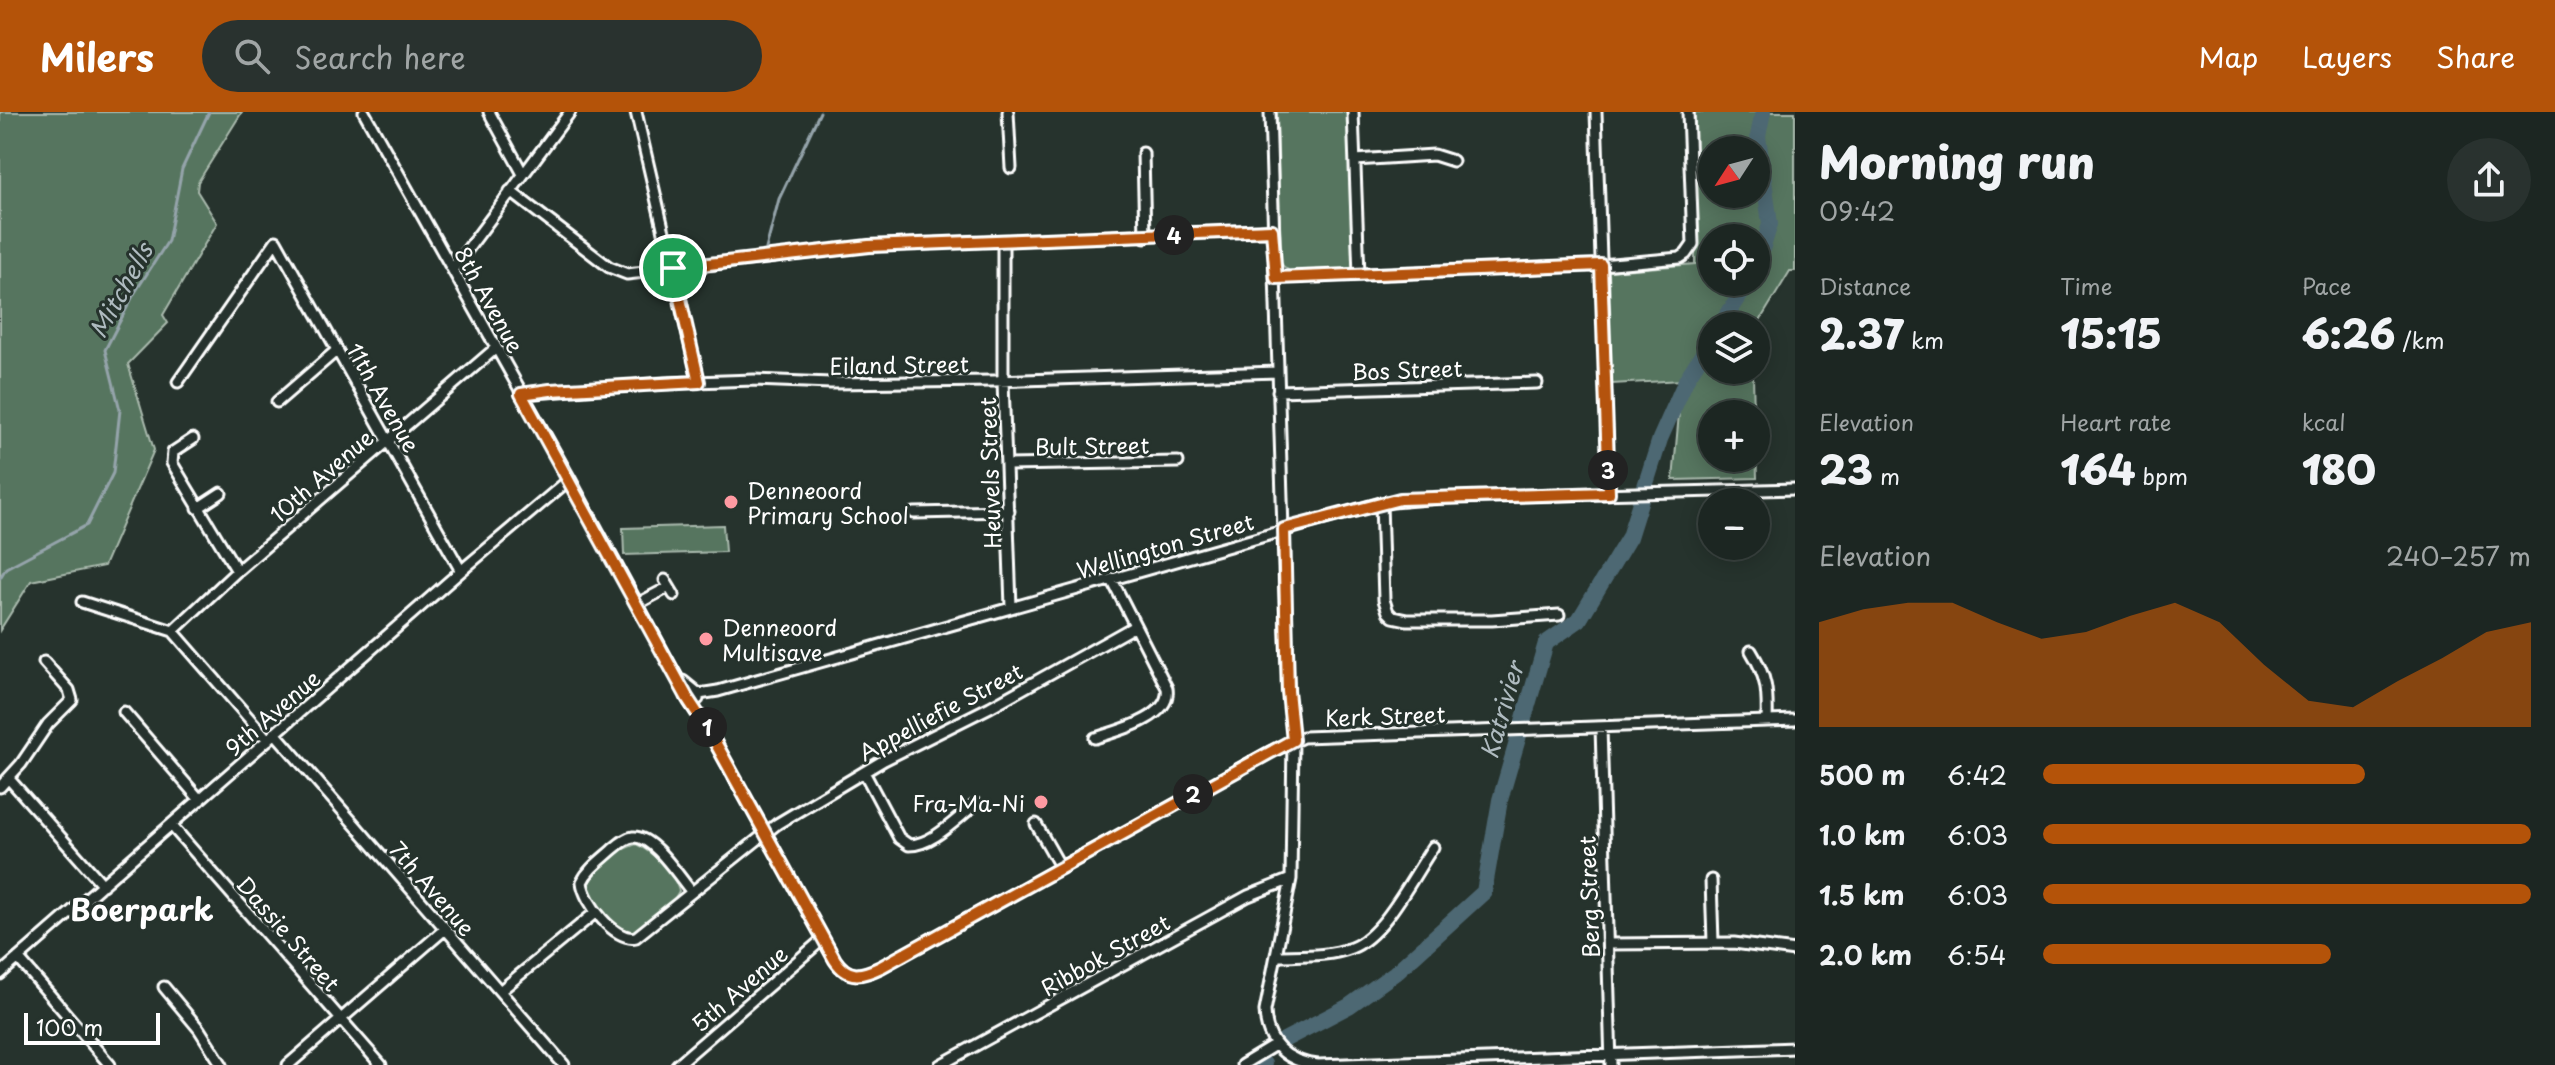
<!DOCTYPE html>
<meta charset="utf-8">
<style>
body{margin:0;font-family:"Playpen Sans",sans-serif;background:#29322f;color:#f1f3f6;height:100vh;display:flex;flex-direction:column;font-size:30px;white-space:nowrap}
*{box-sizing:border-box;margin:0}
p{font-size:26px;color:#a0a5a5}
.icon{flex:none;width:44px;height:44px;fill:none;stroke:currentColor;stroke-width:2;stroke-linecap:round;stroke-linejoin:round}
.map{position:relative;flex:1;overflow:hidden}
.side{display:flex;flex-direction:column;background:#1c2622;width:760px}
.side>*{flex:none}
.needle{width:52px;rotate:234deg}
.fabs{position:absolute;left:1698px;top:24px;display:grid;gap:16px}
.fabs a{display:grid;place-items:center;width:72px;height:72px;border-radius:50%;background:#1c2622;box-shadow:0 4px 20px #0003,0 0 0 2px #3a4340;font-size:40px}
.scale{position:absolute;left:24px;bottom:20px;width:136px;box-sizing:border-box;padding-left:8px;border:4px solid #fff;border-top:0;font-size:22px;line-height:28px;white-space:nowrap;color:#fff;-webkit-text-stroke:6px #26332d;paint-order:stroke}
.pin{position:absolute;display:grid;place-items:center;width:68px;height:68px;color:#fff;margin:-34px;border:4px solid #fff;border-radius:50%;box-shadow:0 2px 8px #0007}
.km{position:absolute;width:40px;height:40px;margin:-20px;border-radius:50%;background:#222;color:#fff;font-size:22px;line-height:40px;text-align:center}
.round{display:grid;place-items:center;flex:none;width:84px;height:84px;border-radius:42px;background:#29322f}
.summary{display:flex;align-items:center;justify-content:space-between;height:136px;padding:0 24px}
h1{font-size:44px;font-weight:800;line-height:60px}
.stats{display:grid;grid-template-columns:repeat(3,1fr);gap:12px;height:136px;padding:8px 24px}
.stats div{display:grid;align-content:center}
.stats b{font-size:40px;font-weight:800}
.stats small{font-size:22px;font-weight:400}
.stats p{font-size:22px}
.chart{height:224px;padding:16px 24px}
.chart p{display:flex;justify-content:space-between}
.chart svg{width:100%;height:144px;margin-top:8px;fill:#b45309;opacity:.7}
ul{padding:0 24px;list-style:none;font-size:26px}
li{display:grid;grid-template-columns:128px 96px 1fr;align-items:center;height:60px}
li i{height:20px;border-radius:10px;background:#b45309}
header{display:flex;align-items:center;gap:48px;box-sizing:border-box;height:112px;padding:0 40px;background:#b45309;color:#fff}
header strong{font-size:38px}
nav{display:flex;gap:44px;margin-inline-start:auto;font-size:28px}
.search{width:560px;height:72px;background:#29322f;display:flex;align-items:center;gap:20px;box-sizing:border-box;padding:0 28px;border-radius:44px;color:#a0a5a5;font-size:30px}
main{display:flex;flex:1;min-height:0}
.map>svg:first-child{display:block}
.green{fill:#56755e;stroke:#aabaae;stroke-width:2;fill-rule:evenodd}
.lines{fill:none;stroke-linecap:round;stroke-linejoin:round}
.stream{stroke:#95a4ab;stroke-width:3}
.river{stroke:#4e6873;stroke-width:16}
.street-casing{stroke:#fff;stroke-width:15}
.street{stroke:#26332d;stroke-width:9}
.route-casing{stroke:#fff;stroke-width:16}
.route{stroke:#b45309;stroke-width:10}
.poi-dot{fill:#ff9aa2;stroke:#26332d;stroke-width:3}
.labels{text-anchor:middle;dominant-baseline:central;stroke-width:6;stroke-linejoin:round;paint-order:stroke}
.street-label{font-size:22px;fill:#fff;stroke:#26332d}
.poi-label{font-size:22px;fill:#fff;stroke:#26332d;text-anchor:start}
.water-label{font-size:24px;font-style:italic;fill:#afbbc0;stroke:#26332d}
.district-label{font-size:30px;font-weight:bold;fill:#fff;stroke:#26332d}
</style>
<header>
<strong>Milers</strong>
<div class="search"><svg class="icon" aria-label="search" viewBox="0 0 24 24"><circle cx="10" cy="10" r="6"/><path d="M15 15l6 6"/></svg>Search here</div>
<nav><a>Map</a><a>Layers</a><a>Share</a></nav>
</header>
<main>
<div class="map">
<svg width="1795" height="953" viewBox="0 0 1795 953">
<rect width="100%" height="100%" fill="#26332d"/>
<filter id="ink" filterUnits="userSpaceOnUse"><feTurbulence type="fractalNoise" baseFrequency=".0125" numOctaves="2"/><feDisplacementMap in="SourceGraphic" scale="16" xChannelSelector="R" yChannelSelector="G"/><feConvolveMatrix kernelMatrix="1 2 1 2 8 2 1 2 1" color-interpolation-filters="sRGB"/></filter>
<g filter="url(#ink)">
<path class="green" d="M0,0H242L198,70L197,79L217,111L163,203L168,211L128,252L154,338L104,454L31,469L0,518Z
M1277,0H1351L1355,154L1351,157L1291,161L1281,152Z
M1695,0H1795V159H1790L1756,215L1712,214V258H1748L1753,264L1754,302H1712V346H1756V335L1757,366L1673,368L1682,268L1612,272L1609,159L1695,152ZM1712,38H1756V82H1712ZM1712,126H1756V170H1712Z
M723,413L725,440L624,443L623,416Z
M636,732C652,739 675,762 679,779L672,791L631,823C611,815 590,791 586,769L621,738Z"/>
<g class="lines">
<path class="stream" d="M766,137L779,87L820,0
M0,466L6,456L87,413L113,361L120,298L105,238L134,182L168,129L182,57L209,0"/>
<path class="river" d="M1756,157L1770,112L1758,24L1763,0
M1720,214L1749,170
M1284,928L1349,894L1395,861L1484,780L1500,688L1546,531L1579,508L1629,425L1660,327L1687,266L1712,227
M1263,953L1264,952"/>
<g class="street-casing">
<path id="street" d="M364,0L570,367L687,584
M489,0L523,62
M636,0L699,270
M1008,0L1011,56
M1270,0L1288,579L1293,628L1291,767L1265,899C1266,931 1286,950 1318,953L1795,936
M1353,0L1359,163
M1596,0L1609,381
M1143,41L1145,125
M1355,48L1434,43L1453,49
M510,79L609,155L627,162L869,134L1272,118
M1003,130V269L1011,495
M453,157L570,0
M1276,166L1601,153L1680,146L1686,142L1693,132L1688,0
M178,270L276,129L461,459
M1278,279L1537,271
M521,282L665,271L754,268L831,271L993,269L1278,260
M277,290L336,239
M193,327L173,340L172,351L237,459
M1007,353L1178,350
M1381,391L1384,488L1388,500L1393,505L1407,508H1492L1559,503
M198,396L221,381
M914,401L1009,399
M665,468L674,483
M82,490L173,519L268,628
M637,492L669,475
M173,519L237,459L496,236
M1751,539C1767,565 1768,580 1767,609
M683,569L699,582L698,587L694,590L687,586L692,579
M699,582L718,579L1381,391L1439,386L1795,377
M689,589L709,619L835,848C849,868 862,864 881,855L1270,640L1303,625L1795,608
M124,600L200,688
M1601,615L1611,953
M275,621L564,953
M1095,626C1117,619 1172,606 1167,576L1112,468
M864,660L899,726L909,733C933,733 957,706 976,692
M9,667L103,773
M0,675L21,652L48,612L72,588L69,578L44,550
M1036,712L1061,756
M171,713L381,953
M1711,768L1713,830
M691,779C679,765 653,723 633,725C625,726 618,733 612,738C601,748 588,757 582,770C584,790 615,830 636,825L777,712L884,648L990,595L1135,514
M1608,832L1734,831L1795,839
M1276,844C1300,843 1328,845 1351,836C1384,824 1413,764 1433,735
M18,846L110,953
M0,862L461,459L570,367
M164,875L199,917L222,953
M500,879L596,800
M288,953L445,817
M677,953L823,827
M940,953L1248,784L1291,767
M1242,953L1275,933"/>
</g>
<use href="#street" class="street"/>
</g>
</g>
<g class="lines" filter="url(#ink)">
<g class="route-casing">
<path id="route" d="M1272,118L1276,166L1601,153L1609,381L1400,387L1284,417L1288,579L1293,628L881,855C862,864 848,868 835,848L709,619L688,587L521,282L550,278L699,270L673,156L869,134Z"/>
</g>
<use href="#route" class="route"/>
</g>
<g class="poi-dot">
<circle cx="731" cy="390" r="8"/>
<circle cx="706" cy="527" r="8"/>
<circle cx="1041" cy="690" r="8"/>
</g>
<g class="labels">
<g class="street-label">
<text transform="translate(490 187) rotate(61)">8th Avenue</text>
<text transform="translate(899 252) rotate(-1)">Eiland Street</text>
<text transform="translate(1407 257) rotate(-2)">Bos Street</text>
<text transform="translate(384 285) rotate(60)">11th Avenue</text>
<text transform="translate(1092 333) rotate(-1)">Bult Street</text>
<text transform="translate(989 361) rotate(-92)">Heuvels Street</text>
<text transform="translate(321 363) rotate(-41)">10th Avenue</text>
<text transform="translate(1165 433) rotate(-16)">Wellington Street</text>
<text transform="translate(940 599) rotate(-28)">Appelliefie Street</text>
<text transform="translate(272 600) rotate(-41)">9th Avenue</text>
<text transform="translate(1385 603) rotate(-2)">Kerk Street</text>
<text transform="translate(433 776) rotate(49)">7th Avenue</text>
<text transform="translate(1588 785) rotate(-92)">Berg Street</text>
<text transform="translate(289 821) rotate(49)">Dassie Street</text>
<text transform="translate(1105 842) rotate(-29)">Ribbok Street</text>
<text transform="translate(739 876) rotate(-41)">5th Avenue</text>
</g>
<g class="poi-label">
<text x="747" y="377">Denneoord<tspan x="747" dy="25">Primary School</tspan></text>
<text x="722" y="514">Denneoord<tspan x="722" dy="25">Multisave</tspan></text>
<text x="1025" y="690" text-anchor="end">Fra-Ma-Ni</text>
</g>
<g class="water-label">
<text transform="translate(120 178) rotate(-61)">Mitchells</text>
<text transform="translate(1501 598) rotate(-74)">Katrivier</text>
</g>
<g class="district-label">
<text x="142" y="796">Boerpark</text>
</g>
</g>
</svg>
<div class="fabs">
<a><svg class="needle" viewBox="-14 -14 28 28"><path d="M0-13l5 13h-10z" fill="#e53935"/><path d="M0 13l5-13h-10z" fill="#a0a5a5"/></svg></a>
<a><svg class="icon" aria-label="locate" viewBox="0 0 24 24"><circle cx="12" cy="12" r="6"/><path d="M12 2v4M12 18v4M2 12h4M18 12h4"/></svg></a>
<a><svg class="icon" aria-label="layers" viewBox="0 0 24 24"><path d="M12 4l9 5-9 5-9-5zM3 14l9 5 9-5"/></svg></a>
<a>+</a>
<a>−</a>
</div>
<div class="scale">100 m</div>
<div class="pin" style="left:673px;top:156px;background:#1e9e55"><svg class="icon" aria-label="arrive" viewBox="0 0 24 24"><path d="M6 21V4h12l-3 4 3 4H6"/></svg></div>
<b class="km" style="left:707px;top:615px">1</b>
<b class="km" style="left:1193px;top:682px">2</b>
<b class="km" style="left:1608px;top:358px">3</b>
<b class="km" style="left:1174px;top:123px">4</b>
</div>
<section class="side">
<div class="summary"><div><h1>Morning run</h1><p>09:42</p></div><a class="round"><svg class="icon" aria-label="share" viewBox="0 0 24 24"><path d="M12 15V3M7 8l5-5 5 5M5 13v7h14v-7"/></svg></a></div>
<div class="stats">
<div><p>Distance</p><b>2.37<small> km</small></b></div>
<div><p>Time</p><b>15:15</b></div>
<div><p>Pace</p><b>6:26<small> /km</small></b></div>
</div>
<div class="stats">
<div><p>Elevation</p><b>23<small> m</small></b></div>
<div><p>Heart rate</p><b>164<small> bpm</small></b></div>
<div><p>kcal</p><b>180</b></div>
</div>
<div class="chart"><p><span>Elevation</span>240–257 m</p>
<svg viewBox="0 0 160 44" preserveAspectRatio="none"><path d="M0 44V12L10 8L20 6L30 6L40 12L50 17L60 15L70 10L80 6L90 12L100 25L110 36L120 38L130 30L140 23L150 15L160 12V44z"/></svg>
</div>
<ul>
<li><b>500 m</b>6:42<i style="width:66%"></i></li>
<li><b>1.0 km</b>6:03<i style="width:100%"></i></li>
<li><b>1.5 km</b>6:03<i style="width:100%"></i></li>
<li><b>2.0 km</b>6:54<i style="width:59%"></i></li>
</ul>
</section>
</main>
